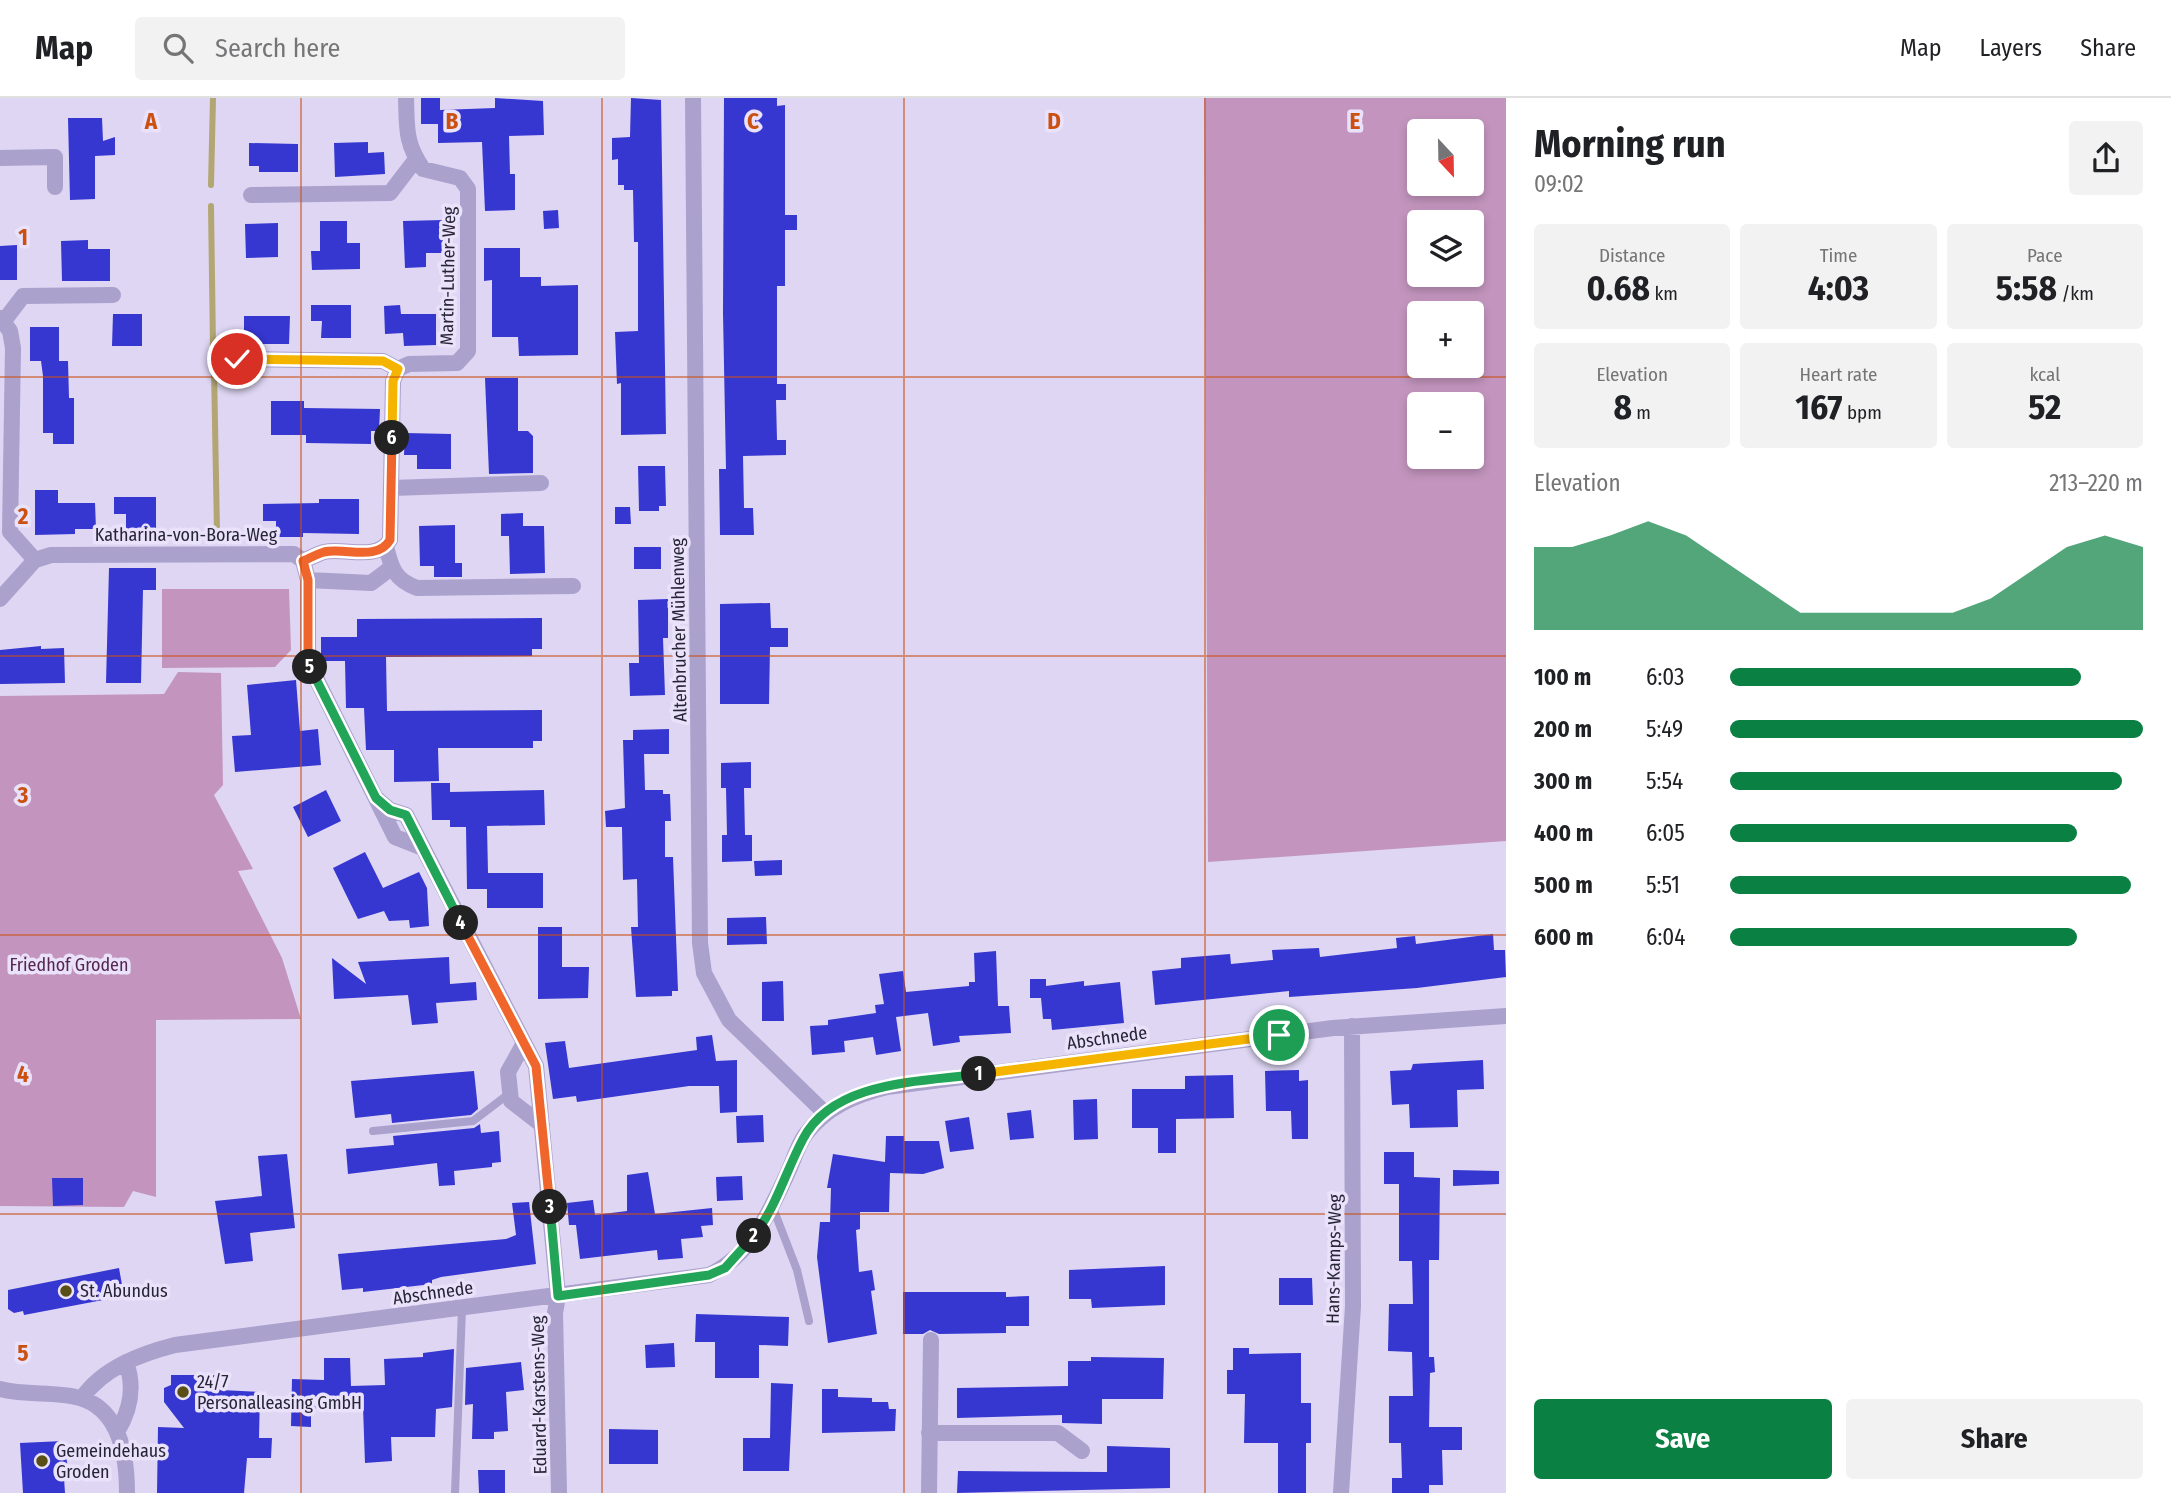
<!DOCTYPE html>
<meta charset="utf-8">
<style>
body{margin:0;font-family:"Fira Sans Condensed",sans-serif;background:#f2f2f2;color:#202124;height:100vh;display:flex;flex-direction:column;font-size:26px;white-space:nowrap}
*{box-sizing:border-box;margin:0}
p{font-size:23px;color:#757577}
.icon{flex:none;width:38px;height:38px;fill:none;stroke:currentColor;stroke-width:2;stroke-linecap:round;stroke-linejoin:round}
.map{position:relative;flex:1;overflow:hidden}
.sheet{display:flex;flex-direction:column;background:#fff;width:665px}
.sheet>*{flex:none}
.needle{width:46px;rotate:158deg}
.tools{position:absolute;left:1407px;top:21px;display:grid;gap:14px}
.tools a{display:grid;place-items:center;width:77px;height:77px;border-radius:7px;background:#fff;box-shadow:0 4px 10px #0003;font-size:35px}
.pin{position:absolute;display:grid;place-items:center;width:60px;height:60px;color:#fff;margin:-30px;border:4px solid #fff;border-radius:50%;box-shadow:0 2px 7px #0007}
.km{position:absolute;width:35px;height:35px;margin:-18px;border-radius:50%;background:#222;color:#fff;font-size:19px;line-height:35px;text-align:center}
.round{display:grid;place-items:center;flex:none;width:74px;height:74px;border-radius:7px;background:#f2f2f2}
.overview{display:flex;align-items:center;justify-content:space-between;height:119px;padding:0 28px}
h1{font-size:38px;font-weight:700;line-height:52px}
.stats{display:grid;grid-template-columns:repeat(3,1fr);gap:10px;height:119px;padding:7px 28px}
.stats div{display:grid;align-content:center;border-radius:7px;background:#f2f2f2;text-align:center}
.stats b{font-size:35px;font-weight:700}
.stats small{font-size:19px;font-weight:400}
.stats p{font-size:19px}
.chart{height:196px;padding:14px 28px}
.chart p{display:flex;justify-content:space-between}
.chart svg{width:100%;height:126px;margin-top:7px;fill:#0b8043;opacity:.7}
.primary-button{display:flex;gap:14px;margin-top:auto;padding:14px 28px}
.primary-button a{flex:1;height:80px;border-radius:7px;background:#0b8043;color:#fff;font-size:28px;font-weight:700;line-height:80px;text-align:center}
.primary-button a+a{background:#f2f2f2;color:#202124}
ul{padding:0 28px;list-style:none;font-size:23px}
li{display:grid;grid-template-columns:112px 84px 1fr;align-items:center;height:52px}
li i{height:18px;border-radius:9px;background:#0b8043}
header{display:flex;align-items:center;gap:42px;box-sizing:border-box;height:98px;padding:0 35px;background:#fff;border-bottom:2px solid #e0e0e0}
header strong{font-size:33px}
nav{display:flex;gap:38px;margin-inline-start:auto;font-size:24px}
.search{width:490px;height:63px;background:#f2f2f2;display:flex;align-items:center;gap:18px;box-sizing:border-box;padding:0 24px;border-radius:7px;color:#757577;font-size:26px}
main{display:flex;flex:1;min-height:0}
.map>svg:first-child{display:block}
.green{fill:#c395be;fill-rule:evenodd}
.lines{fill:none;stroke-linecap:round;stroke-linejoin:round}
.stream{stroke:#b2a673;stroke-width:6}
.building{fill:#3636d1}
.lane{stroke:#aaa1cc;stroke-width:8}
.street{stroke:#aaa1cc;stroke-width:16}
.split-1-casing{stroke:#fff;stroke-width:14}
.split-2-casing{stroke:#fff;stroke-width:14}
.split-3-casing{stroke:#fff;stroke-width:14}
.split-4-casing{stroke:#fff;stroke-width:14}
.split-5-casing{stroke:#fff;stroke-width:14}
.split-6-casing{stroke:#fff;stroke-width:14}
.split-7-casing{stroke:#fff;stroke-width:14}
.split-1{stroke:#f5b400;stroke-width:9}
.split-2{stroke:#22a559;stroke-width:9}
.split-3{stroke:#22a559;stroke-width:9}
.split-4{stroke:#f0652b;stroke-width:9}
.split-5{stroke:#22a559;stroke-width:9}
.split-6{stroke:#f0652b;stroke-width:9}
.split-7{stroke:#f5b400;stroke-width:9}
.grid{fill:none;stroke:#cb5112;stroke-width:2;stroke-opacity:0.55}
.poi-dot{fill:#5a4e17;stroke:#eae2fb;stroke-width:2.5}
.labels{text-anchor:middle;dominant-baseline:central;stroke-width:7;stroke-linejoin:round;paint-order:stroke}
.street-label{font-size:18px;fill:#262535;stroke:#eae2fb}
.park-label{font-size:18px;fill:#562650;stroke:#eae2fb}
.poi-label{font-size:18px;fill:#262535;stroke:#eae2fb;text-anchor:start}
.grid-label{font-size:23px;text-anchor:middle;font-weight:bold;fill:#cb5112;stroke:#eae2fb;stroke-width:7;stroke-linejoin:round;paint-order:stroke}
</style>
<header>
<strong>Map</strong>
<div class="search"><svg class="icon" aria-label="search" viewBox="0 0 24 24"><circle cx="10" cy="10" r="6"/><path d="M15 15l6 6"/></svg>Search here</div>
<nav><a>Map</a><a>Layers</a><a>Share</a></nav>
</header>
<main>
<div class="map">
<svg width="1506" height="1395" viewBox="0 0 1506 1395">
<rect width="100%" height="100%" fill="#ded6f3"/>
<path class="green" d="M1204,0H1506V743L1208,764ZM1472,33V86H1419V33ZM1472,124V177H1419V124ZM1419,215H1472V268H1419ZM1419,306H1472V359H1419Z
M162,491H289L291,552L275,569L162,570Z
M178,574L221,575L223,687L214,697L253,771L238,773L282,860L301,921L156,922V1099L133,1093L124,1109L0,1108V598L164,596Z"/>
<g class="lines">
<path class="stream" d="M211,87L213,0
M211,108L213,250
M214,271L217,434"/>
</g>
<path class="building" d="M421,0H440V12L495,10V0L543,3L544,37L509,38L510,76H515V112L485,113L482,44L438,45V26H421Z
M631,0L661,2L666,336L621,337V285L617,286L615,234L638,233V144H634L633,92H624V87H618V61L612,62V40L630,39Z
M724,0H777V8L785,7V117H797V132H785V188H777V286H786V302H776L777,342H786V357L743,358L744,410H753L754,437H720L719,371H726L723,215Z
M68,20H102L103,43L115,39V57L95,58V101L70,102Z
M368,44V55L384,54L385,76L335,79L334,45Z
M249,45L298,46V74H259V68H249Z
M558,112L559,130L544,131L543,113Z
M443,122V155H426V169L405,170L403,123Z
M320,123H347V145H360V171L312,172L311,153H320Z
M278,125V159L246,160L245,126Z
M88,142V151H110V183H62L61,143Z
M17,147V182H0V148Z
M484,150H520V179H541V188L578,187V257L519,258L518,239H492V182L484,183Z
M311,207H351V240H321L322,223H311Z
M400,207L401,216H436V247L404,248L403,235L385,236L384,208Z
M113,216H142V248H112Z
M244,218H290L289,246H256V240H244Z
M30,229H59V263H68L69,300H74V346H53V335H43V278L41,263H30Z
M485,280H518V333H528L533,338V375L489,376Z
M271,303H304V310L380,311L379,333H371V346L306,345V337H271Z
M405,335L451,336V371H417V357H404Z
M638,368H665L666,408H659V413H639Z
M35,392H58V405H95L96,431H75V436L35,437Z
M114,399H156V432H126V416H114Z
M319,401H359V436L303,435V439H276V423H263V406L319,405Z
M615,409H630L631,426H615Z
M523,415V428H544L545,475L510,476L509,438H501V416Z
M455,427V465H462V479H434V468H420L419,428Z
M634,449H661V471H634Z
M109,470H156V492H143L141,585H106Z
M668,501V540H663L665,597L630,598L629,565H639L638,502Z
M770,505L771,530H788V549H770L769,606H720V506Z
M542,520V551H532V558L386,559L387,613L542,612V643H533V650H438L439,683L394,684V652H366L364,610H346L345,563H321V539H357V521Z
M41,548V551L64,550L65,585L0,586V552Z
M296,582L300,633L318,631L321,667L235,674L232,638L251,637L247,587Z
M669,631V656H644L645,692H663V696H670L671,723H665V759H673L678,893H672V898L636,899L631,829H638L637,781L623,782L622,729H606L605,713L625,710L623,642H633V632Z
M751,664V690H744L745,737H752V763L722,764V737H727L726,690H721V665Z
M431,685H450V694L544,692L545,727L487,728L488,775H543V810H487V791H467L466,729H450V722H432Z
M326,692L341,723L308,739L293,709Z
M365,754L383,790L419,774L427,790L429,828L410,830L409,822L389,823L384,813L358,821L333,770Z
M782,762V777L755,778L754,763Z
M766,819L767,846L727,847V820Z
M538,829H562V869H589L588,900L538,901Z
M1493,836L1494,852H1505L1506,879L1417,890L1289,899V893L1155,907L1152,873L1181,870V860L1230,856L1231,866L1273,862L1272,852L1319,850L1320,859L1397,850L1396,840L1415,838L1416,846Z
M996,853L998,908H1009L1011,935L959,938L960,944L933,948L928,915L896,919L901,953L876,957L873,939L844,943L845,954L812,957L810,928L828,927V922L876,915L875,907L884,906L879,876L903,873L906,894L969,888V884H975L974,855Z
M449,859L450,886L476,884L477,902L436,905L438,925L412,927L408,897L334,901L332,860L366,886L358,864Z
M1030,881H1046V888L1084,883V888L1120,884L1124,925L1052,932L1051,921H1043L1041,900H1030Z
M783,883L784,923H762V884Z
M712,937L716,963L737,962V1014L720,1015L719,988H689L577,1004L576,998L553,1001L545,945L565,943L569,970L697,952L696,939Z
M1483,962L1484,991L1457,992L1458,1029L1410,1030L1409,1006L1392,1007L1390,973L1411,972L1413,966Z
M1299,972V983L1308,982V1041H1292L1291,1013H1266L1265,973Z
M474,973L478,1011L471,1017L392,1025L391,1016L355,1020L351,983Z
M1233,977L1234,1020L1176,1021V1055H1158V1030H1132V991H1185V978Z
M1097,1001L1098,1041L1074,1042L1073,1002Z
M1031,1012L1034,1040L1010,1042L1007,1015Z
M763,1017L764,1044L737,1045L736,1018Z
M969,1019L974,1051L950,1054L945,1023Z
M480,1026L481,1035L499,1033L501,1064L492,1065V1069L454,1073L455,1087L439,1088L437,1065L348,1076L346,1051L394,1047L393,1038L474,1030Z
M886,1038H904V1043H939L944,1070L923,1076L890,1075L889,1114H860V1131L856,1132L859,1174L872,1172L875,1192L871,1193L877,1236L828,1245L817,1159L820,1124H830L831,1090H827L833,1056L885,1064Z
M1384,1054H1414V1079L1440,1080L1439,1162H1429V1259H1434L1435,1274L1430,1275L1429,1329H1462V1352H1442L1443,1387H1429V1395H1392V1380H1402L1401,1345H1389V1298H1413L1412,1254L1388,1253L1389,1206H1413L1412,1163H1399V1086H1384Z
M287,1056L295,1130L250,1135L253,1163L225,1166L215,1103L262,1098L258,1058Z
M1453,1072L1499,1073V1086L1453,1088Z
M648,1074L655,1116L712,1110L713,1127L701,1128L703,1139L681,1141L683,1160L658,1162L657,1152L580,1161L576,1127H569L567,1105L593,1102L595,1117L627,1113V1077Z
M742,1078L743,1102L717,1103L716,1079Z
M52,1080H83V1107L53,1108Z
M529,1104L536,1166L441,1179L432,1182V1186L363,1194V1190L342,1192L338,1156L506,1141L516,1137L512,1105Z
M1165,1168V1207L1092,1210L1091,1201H1069V1172Z
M119,1170L124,1198L24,1217L23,1213L14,1215L8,1211V1192Z
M1279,1180H1312L1313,1207H1279Z
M903,1194H1006V1199L1029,1198V1228H1006V1235L939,1236L930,1232L923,1236H903Z
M696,1216L789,1219L788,1248L759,1247V1280H715V1244H695Z
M674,1245L675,1269L646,1270L645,1247Z
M1233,1250H1249V1256L1301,1255V1305H1311V1345H1306V1395H1278V1345H1244L1245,1296H1227V1272H1233Z
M454,1251L452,1309L436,1311L435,1339H391L392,1363L365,1365L363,1309L311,1311V1329L291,1328L292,1281L324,1282V1260H350L351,1288L385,1287L384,1261L423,1259V1255Z
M1091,1259L1164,1260L1163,1301H1102V1326L1062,1325V1317L957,1320V1290L1068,1288V1263H1091Z
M521,1264L524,1292L506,1294L508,1333L494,1334V1341H472L473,1306L465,1307L466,1270Z
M171,1277H222L221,1292L260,1294L259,1340H272L271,1360H247L244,1395H157L158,1329L184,1330L164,1304V1290L171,1287Z
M771,1285L793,1286L789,1373H743V1340H770Z
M822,1291H838V1299L872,1300V1304H888L889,1311H896L895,1333L822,1335Z
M609,1331L658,1332V1366H609Z
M63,1343L70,1380H64L65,1395H23L20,1345Z
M1107,1348L1170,1350V1390L957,1395L958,1373L1107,1374Z
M478,1372H505V1395H479Z"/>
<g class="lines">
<path class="lane" d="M373,1033L473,1023L510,995
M773,1110L797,1172L809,1223
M455,1395L462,1211"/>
<path class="street" d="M693,0L700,845L704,875L729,922L826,1016
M0,60L55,59V89
M251,97L390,95L416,61
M0,220L10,233L13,250L10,434L35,462
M4,223L23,198L113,197
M238,261L383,263L398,271
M392,390L541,385
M386,448C391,470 395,482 417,490L573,488
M303,463C310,460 317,456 324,454C345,449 376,464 390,442L393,283L398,271L409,266L457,265L468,253V91L460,80L423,71C405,45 407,30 406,0
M308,482L371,485L391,470
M0,501L35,462L51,457L294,456L303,463L308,482V564L395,739L423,750
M376,700L390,712L406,717L536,968L558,1198L555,1215L559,1395
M523,947L508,974L511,1003L542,1027
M0,1291C26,1298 55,1293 80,1300C121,1312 127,1360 127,1395
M82,1300C103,1270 140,1256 175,1247L709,1177C752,1157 770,1113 789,1072C794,1061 798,1047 805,1037C826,1009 855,997 887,989L1333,930L1506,918
M117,1334C131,1311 135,1289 126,1264
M929,1335H1058L1082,1353
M929,1395L931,1242
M1341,1395L1353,1208L1352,928"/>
</g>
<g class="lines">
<g class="split-1-casing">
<path id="split-1" d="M979,976L1279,937"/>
</g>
<g class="split-2-casing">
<path id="split-2" d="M754,1138C776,1109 786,1073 803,1041C834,982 922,984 979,976"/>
</g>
<g class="split-3-casing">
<path id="split-3" d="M550,1109L558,1198L709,1177L725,1170L754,1138"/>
</g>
<g class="split-4-casing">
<path id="split-4" d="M461,825L536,968L550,1109"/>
</g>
<g class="split-5-casing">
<path id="split-5" d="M310,569L376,700L390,712L406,717L461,825"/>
</g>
<g class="split-6-casing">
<path id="split-6" d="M310,569L308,564V482L303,463C310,460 317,456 324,454C345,449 377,464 390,442L392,340"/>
</g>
<g class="split-7-casing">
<path id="split-7" d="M237,261L383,263L398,271L393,283L392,340"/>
</g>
<use href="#split-1" class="split-1"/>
<use href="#split-2" class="split-2"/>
<use href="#split-3" class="split-3"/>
<use href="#split-4" class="split-4"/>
<use href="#split-5" class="split-5"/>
<use href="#split-6" class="split-6"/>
<use href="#split-7" class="split-7"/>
</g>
<path class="grid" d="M301,0V1395M602,0V1395M904,0V1395M1205,0V1395M0,279H1506M0,558H1506M0,837H1506M0,1116H1506"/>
<g class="poi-dot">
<circle cx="66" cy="1193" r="7"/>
<circle cx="183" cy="1294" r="7"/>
<circle cx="42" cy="1363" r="7"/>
</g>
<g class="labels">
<g class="street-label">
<text transform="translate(448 178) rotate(-89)">Martin-Luther-Weg</text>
<text x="186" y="437">Katharina-von-Bora-Weg</text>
<text transform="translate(679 532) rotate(-91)">Altenbrucher Mühlenweg</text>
<text transform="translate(1107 940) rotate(-8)">Abschnede</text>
<text transform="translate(1334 1161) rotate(-89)">Hans-Kamps-Weg</text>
<text transform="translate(433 1195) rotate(-8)">Abschnede</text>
<text transform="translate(539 1297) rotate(-91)">Eduard-Karstens-Weg</text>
</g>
<g class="park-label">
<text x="69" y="867">Friedhof Groden</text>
</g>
<g class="poi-label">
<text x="80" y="1193">St. Abundus</text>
<text x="197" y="1284">24/7<tspan x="197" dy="21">Personalleasing GmbH</tspan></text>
<text x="56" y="1353">Gemeindehaus<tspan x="56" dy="21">Groden</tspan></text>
</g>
</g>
<g class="grid-label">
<text x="151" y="31">A</text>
<text x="452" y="31">B</text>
<text x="753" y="31">C</text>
<text x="1054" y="31">D</text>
<text x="1355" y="31">E</text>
<text x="23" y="147">1</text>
<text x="23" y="426">2</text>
<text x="23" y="705">3</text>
<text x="23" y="984">4</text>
<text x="23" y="1263">5</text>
</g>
</svg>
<div class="tools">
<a><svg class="needle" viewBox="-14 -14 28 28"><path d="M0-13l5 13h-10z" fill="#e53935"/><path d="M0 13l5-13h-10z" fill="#757577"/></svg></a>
<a><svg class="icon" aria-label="layers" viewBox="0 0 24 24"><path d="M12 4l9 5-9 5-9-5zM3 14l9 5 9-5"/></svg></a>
<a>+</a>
<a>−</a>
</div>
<div class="pin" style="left:1279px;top:937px;background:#1e9e55"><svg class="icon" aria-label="arrive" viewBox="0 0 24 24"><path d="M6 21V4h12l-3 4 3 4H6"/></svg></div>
<div class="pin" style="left:237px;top:261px;background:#d93025"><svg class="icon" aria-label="check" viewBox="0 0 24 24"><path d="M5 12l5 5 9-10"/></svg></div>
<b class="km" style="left:979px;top:976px">1</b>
<b class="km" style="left:754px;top:1138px">2</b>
<b class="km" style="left:550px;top:1109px">3</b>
<b class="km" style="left:461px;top:825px">4</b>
<b class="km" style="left:310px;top:569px">5</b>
<b class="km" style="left:392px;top:340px">6</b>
</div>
<section class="sheet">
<div class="overview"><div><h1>Morning run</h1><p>09:02</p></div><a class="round"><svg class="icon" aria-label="share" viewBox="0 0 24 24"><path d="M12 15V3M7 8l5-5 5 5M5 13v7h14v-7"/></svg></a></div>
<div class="stats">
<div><p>Distance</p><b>0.68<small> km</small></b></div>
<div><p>Time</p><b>4:03</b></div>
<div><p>Pace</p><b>5:58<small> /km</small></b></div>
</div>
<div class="stats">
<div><p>Elevation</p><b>8<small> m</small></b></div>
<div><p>Heart rate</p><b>167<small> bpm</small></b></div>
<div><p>kcal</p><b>52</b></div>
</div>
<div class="chart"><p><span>Elevation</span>213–220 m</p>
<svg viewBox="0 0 160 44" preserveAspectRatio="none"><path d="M0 44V15L10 15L20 11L30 6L40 11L50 20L60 29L70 38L80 38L90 38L100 38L110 38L120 33L130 24L140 15L150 11L160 15V44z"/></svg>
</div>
<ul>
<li><b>100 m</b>6:03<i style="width:85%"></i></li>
<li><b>200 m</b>5:49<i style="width:100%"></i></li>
<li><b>300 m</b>5:54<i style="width:95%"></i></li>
<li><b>400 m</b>6:05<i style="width:84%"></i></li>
<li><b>500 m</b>5:51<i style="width:97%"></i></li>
<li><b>600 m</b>6:04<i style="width:84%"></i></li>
</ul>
<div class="primary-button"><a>Save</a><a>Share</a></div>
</section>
</main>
